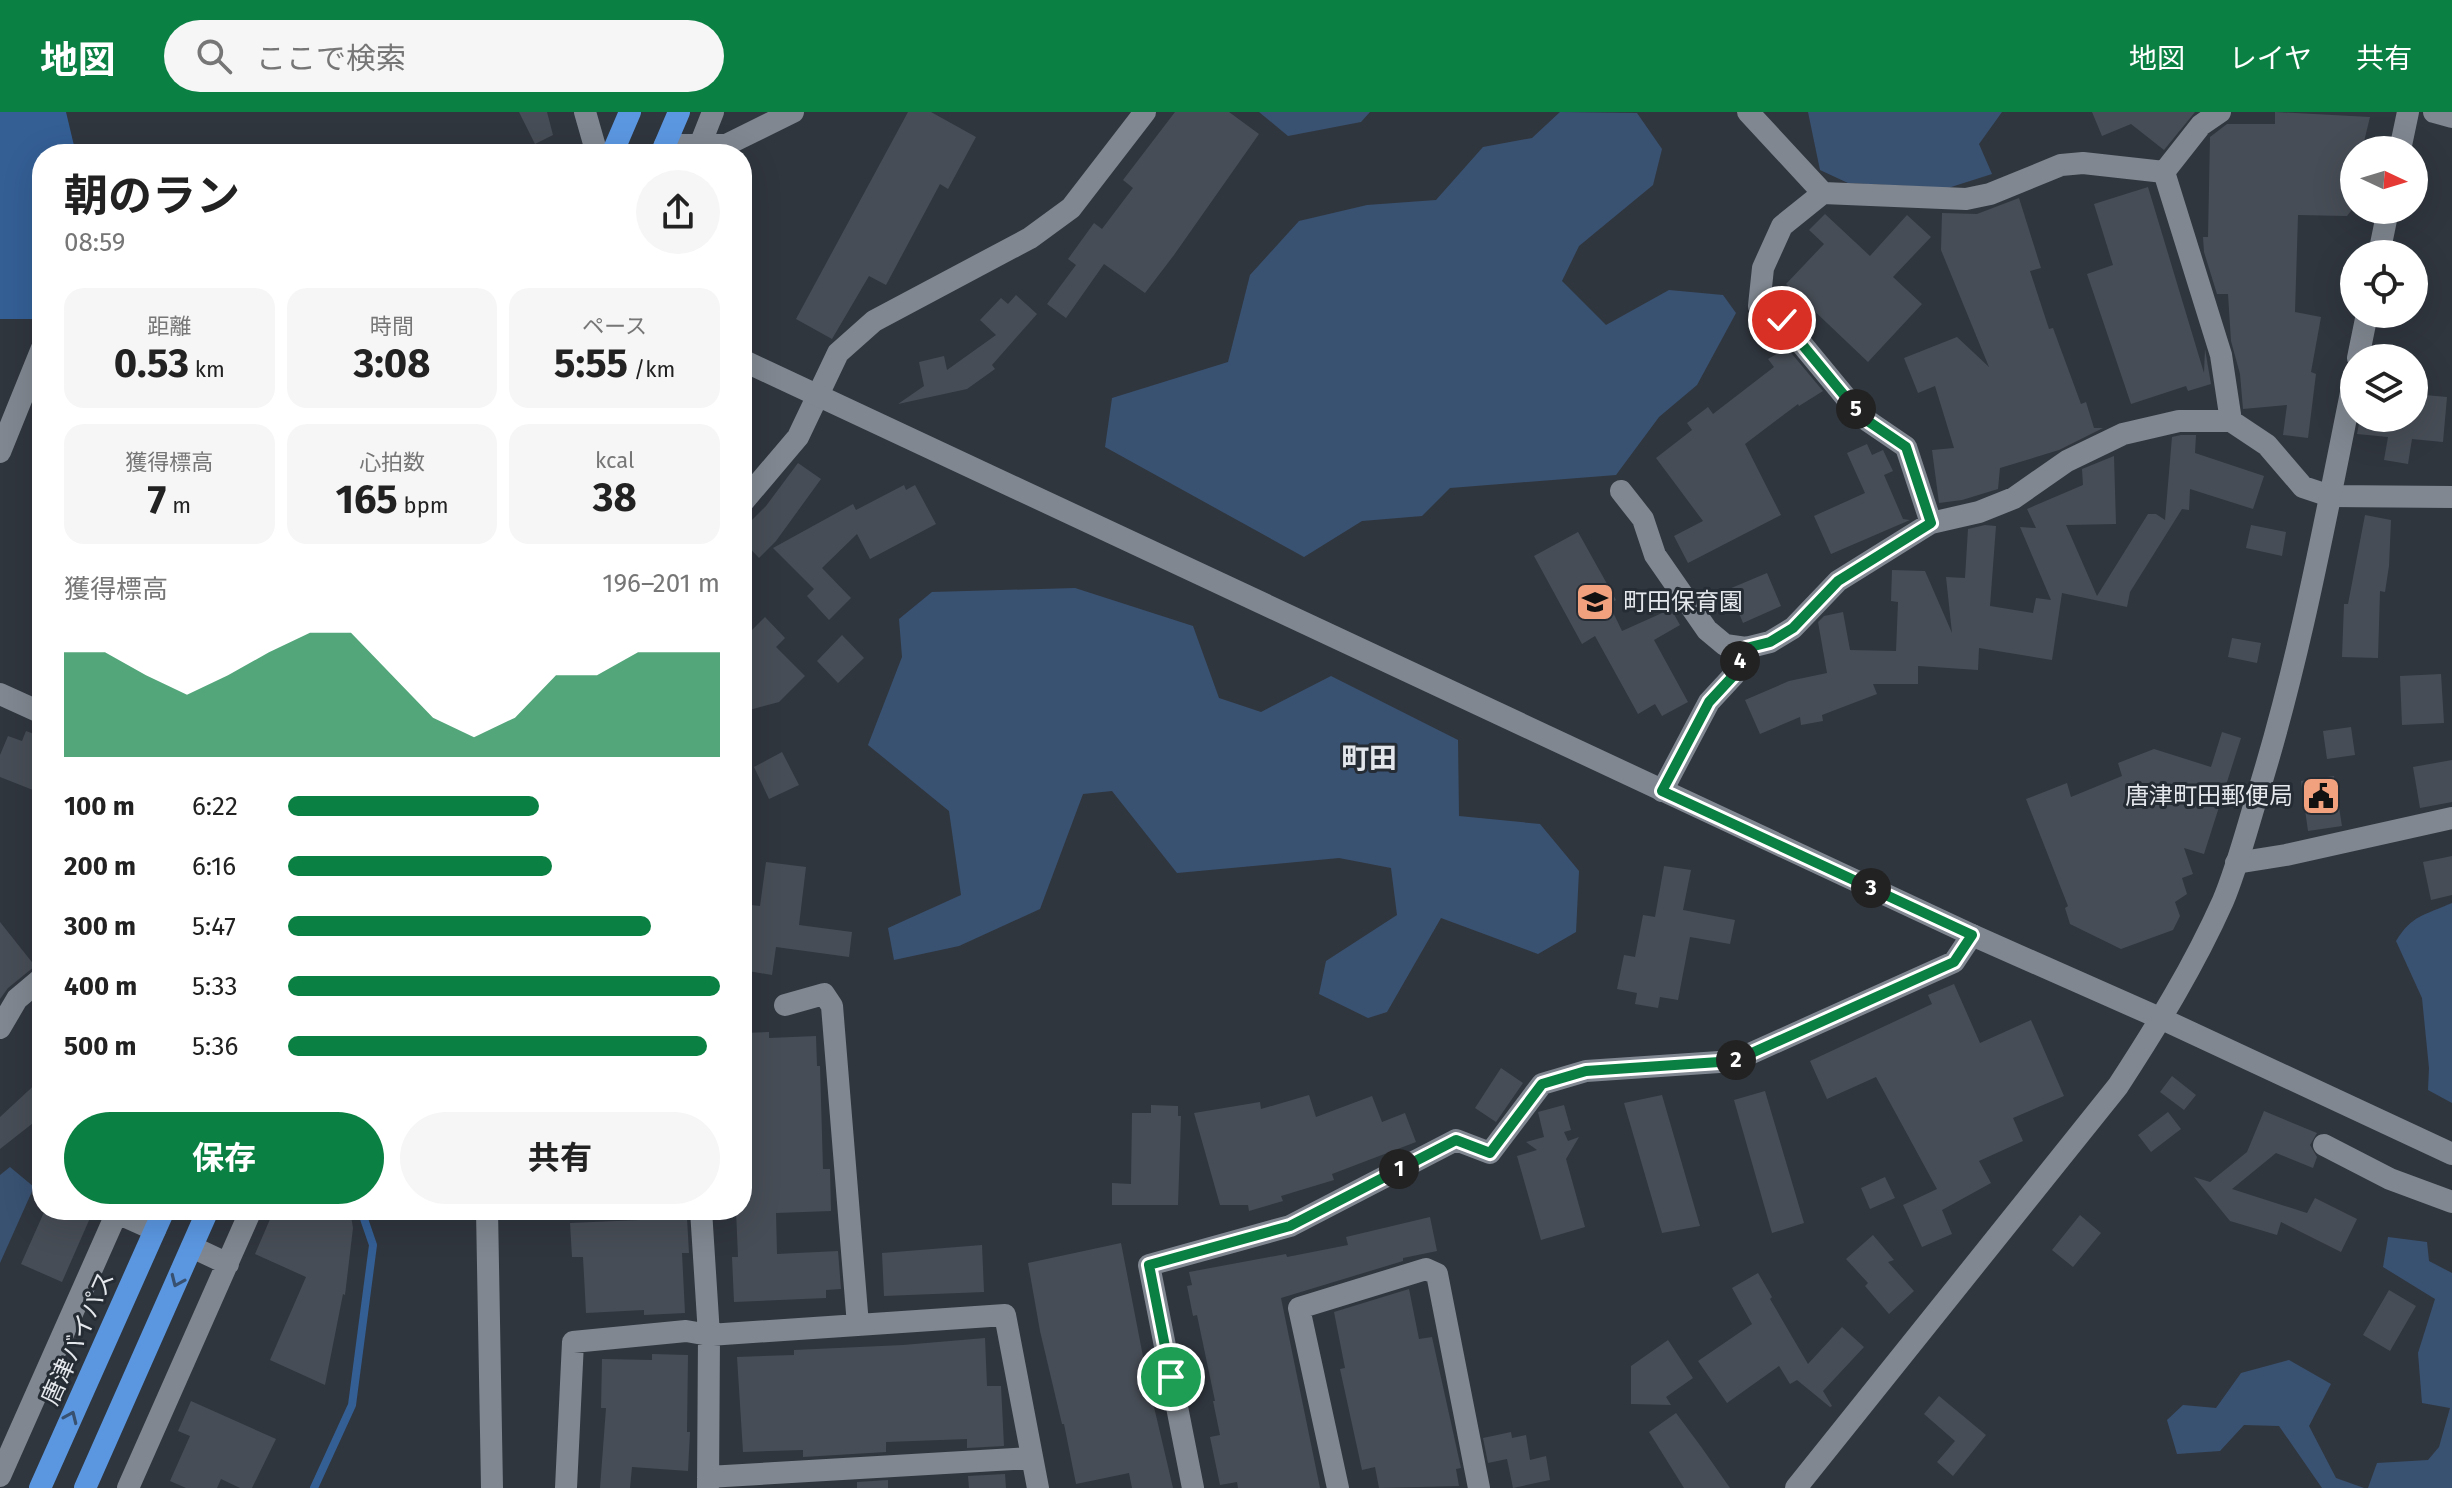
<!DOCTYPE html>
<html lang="ja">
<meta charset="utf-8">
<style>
body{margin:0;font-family:"Fira Sans","Noto Sans JP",sans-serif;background:#f6f6f6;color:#222;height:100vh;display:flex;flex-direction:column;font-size:30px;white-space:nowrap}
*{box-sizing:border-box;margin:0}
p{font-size:26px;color:#767676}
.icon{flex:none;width:44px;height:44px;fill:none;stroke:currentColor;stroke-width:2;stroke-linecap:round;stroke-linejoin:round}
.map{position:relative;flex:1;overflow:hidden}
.panel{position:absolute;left:32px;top:32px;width:720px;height:1076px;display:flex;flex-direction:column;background:#fff;border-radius:32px;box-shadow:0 8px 32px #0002}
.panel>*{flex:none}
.needle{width:52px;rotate:94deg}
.fabs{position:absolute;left:2340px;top:24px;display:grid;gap:16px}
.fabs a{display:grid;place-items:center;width:88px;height:88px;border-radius:50%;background:#fff;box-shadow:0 8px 32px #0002;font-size:40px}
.pin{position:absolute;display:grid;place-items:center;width:68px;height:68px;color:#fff;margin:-34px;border:4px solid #fff;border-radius:50%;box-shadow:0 2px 8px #0007}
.km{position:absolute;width:40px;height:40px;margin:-20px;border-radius:50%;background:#222;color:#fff;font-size:22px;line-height:40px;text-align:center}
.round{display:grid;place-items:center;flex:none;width:84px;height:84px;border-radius:42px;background:#f6f6f6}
.headline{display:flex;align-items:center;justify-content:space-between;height:136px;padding:0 32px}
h1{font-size:44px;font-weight:700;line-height:60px}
.metrics{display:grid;grid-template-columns:repeat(3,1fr);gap:12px;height:136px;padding:8px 32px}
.metrics div{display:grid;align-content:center;border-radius:20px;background:#f6f6f6;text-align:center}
.metrics b{font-size:40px;font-weight:700}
.metrics small{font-size:22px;font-weight:400}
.metrics p{font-size:22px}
.chart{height:224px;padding:16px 32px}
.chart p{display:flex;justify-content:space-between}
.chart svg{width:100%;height:144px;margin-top:8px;fill:#0b8043;opacity:.7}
.action{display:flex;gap:16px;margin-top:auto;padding:16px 32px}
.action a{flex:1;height:92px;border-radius:48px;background:#0b8043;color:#fff;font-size:32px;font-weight:700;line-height:92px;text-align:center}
.action a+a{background:#f6f6f6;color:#222}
ul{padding:0 32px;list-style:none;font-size:26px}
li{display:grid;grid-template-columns:128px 96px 1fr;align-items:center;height:60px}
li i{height:20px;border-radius:10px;background:#0b8043}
header{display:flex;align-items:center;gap:48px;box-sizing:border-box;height:112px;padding:0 40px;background:#0b8043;color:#fff}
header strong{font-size:38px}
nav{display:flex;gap:44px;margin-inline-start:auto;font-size:28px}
.search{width:560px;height:72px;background:#f6f6f6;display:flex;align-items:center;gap:20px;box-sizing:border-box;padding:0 28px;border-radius:44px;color:#767676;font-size:30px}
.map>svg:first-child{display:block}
.green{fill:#395272}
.water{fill:#345f95}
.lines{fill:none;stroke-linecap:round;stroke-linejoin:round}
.stream{stroke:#345f95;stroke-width:8}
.building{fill:#474d56}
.minor{stroke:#808790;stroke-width:22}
.tertiary{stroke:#808790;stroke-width:22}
.trunk{stroke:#5b97e1;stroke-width:22}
.oneway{stroke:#395171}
.route-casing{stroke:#fff;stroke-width:16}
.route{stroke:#0b8043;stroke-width:10}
.labels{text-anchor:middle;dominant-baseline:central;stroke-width:6;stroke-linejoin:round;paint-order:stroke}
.poi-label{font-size:24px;fill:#e4e8ed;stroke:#262c34;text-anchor:start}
.street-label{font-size:24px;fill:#e4e8ed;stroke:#262c34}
.quarter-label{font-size:28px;font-weight:bold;fill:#e4e8ed;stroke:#262c34}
</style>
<header>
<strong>地図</strong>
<div class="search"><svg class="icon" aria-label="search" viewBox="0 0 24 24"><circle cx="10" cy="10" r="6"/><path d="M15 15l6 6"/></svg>ここで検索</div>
<nav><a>地図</a><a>レイヤ</a><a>共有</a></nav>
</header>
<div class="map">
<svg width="2452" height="1376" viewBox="0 0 2452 1376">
<rect width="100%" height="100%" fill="#30363e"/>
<path class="green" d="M1259,0H1370L1361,10L1288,24Z
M1560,0L1637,1L1662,37L1653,73L1579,134L1562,169L1606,213L1669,178L1723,183L1736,201L1697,273L1659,305L1616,363L1450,376L1422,404L1362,409L1304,445L1105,335L1112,286L1228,250L1250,163L1299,109L1367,93L1436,88L1483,35L1532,26Z
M1808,0H2002L1979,32L1992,62L1948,76L1848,71L1820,58Z
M1075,476L1193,514L1219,586L1261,600L1331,564L1458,628L1459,704L1540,712L1579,759L1576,820L1538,842L1441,806L1387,900L1368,906L1319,882L1326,849L1397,803L1391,756L1339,746L1177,761L1112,679L1083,682L1040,797L959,834L894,848L888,816L961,783L949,699L868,633L902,545L899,507L932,480Z
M2452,791V991L2428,978L2429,956L2422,886L2396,829C2412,803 2425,803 2452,791Z
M10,1055L34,1075L0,1151V1063Z
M2388,1125L2427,1130L2429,1149L2452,1161V1376H2368L2377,1351L2428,1348L2439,1335L2450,1296L2422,1291L2418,1241L2435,1187L2383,1155Z
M2289,1248L2331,1272L2309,1314L2336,1366L2364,1376H2322L2279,1314L2244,1313L2220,1339L2177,1342L2167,1308L2183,1293L2216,1296L2241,1261Z"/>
<path class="water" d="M0,0H66L76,42H42V207H0Z"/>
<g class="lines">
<path class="stream" d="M314,1376L352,1293L373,1133L361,1098"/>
</g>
<path class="building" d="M519,0H547L553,23L535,32Z
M908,0H931L976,25L948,77L940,72L886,173L869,164L832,227L796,207Z
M1175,0H1229L1259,22L1174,143L1145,181L1104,152L1066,206L1047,192L1076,153L1068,147L1094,111L1102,117L1133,76L1123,68Z
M2092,0H2195L2164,38L2131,12L2102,24Z
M2275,0L2370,5L2362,38H2354V95L2347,104L2298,103L2295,200L2321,205L2311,260L2316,262L2308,326L2283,323L2287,293L2243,297L2240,262L2231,229L2228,182H2217L2204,140L2203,125H2208L2210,25L2227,12H2275Z
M2148,75L2204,261L2205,237L2211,272L2188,279L2186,274L2131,292L2087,162L2113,153L2094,92Z
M2019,86L2041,156L2030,159L2049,217L2053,216L2081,292L2086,290L2094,316H2103L2059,338L2000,356L1998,377L1962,388L1939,391L1932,338L1954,336L1935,274L1918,281L1904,246L1957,225L1989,255L1941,138L1942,101L1977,102Z
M1825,102L1870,144L1907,103L1931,125L1893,165L1922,192L1868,250L1786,172L1824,132L1809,118Z
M1016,183L1037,202L992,253L995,257L967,277L898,292L924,274L919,250L944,244L947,258L996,223L980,208L1001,186L1008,192Z
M1787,236L1823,279L1799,294L1798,292L1745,332L1781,403L1688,451L1674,424L1703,409L1656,346L1692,318L1687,311L1708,295L1713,302L1774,255L1768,247Z
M2414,282L2447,285L2443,330L2412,327L2408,352L2384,348L2388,325L2357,322L2360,306H2414Z
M2181,323H2196L2195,341L2264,364L2253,397L2190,377L2189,398L2182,397L2130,480L2127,495L2062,481L2052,548L1979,536L1978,558L1918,554V572H1873L1877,582L1822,603L1823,609L1801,613L1800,605L1760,622L1745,588L1789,569L1827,561L1818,510L1824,504L1843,500L1850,538L1896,539L1898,490L1891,489L1892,458L1925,459L1952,521L1946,465L1965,466L1968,417L1985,413L1996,414L1990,494L2033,501L2036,486L2051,488L2020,415L2036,416L2027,397L2083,373L2082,357L2114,344L2116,412L2066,413L2097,484L2148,402H2156L2165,408L2172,325Z
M1867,332L1872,343L1883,338L1893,359L1884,363L1903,407L1910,408L1831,442L1814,404L1865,381L1847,341Z
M798,351L821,367L776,429L759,446L742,428V418L766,394Z
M904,373L906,378L915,373L936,412L870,447L857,422L822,456L851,486L829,508L807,484L814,477L773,436L853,392L856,398Z
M2365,403L2391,408L2389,454L2385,480L2380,479L2378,546L2342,545L2344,492H2348Z
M2251,413L2286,420L2282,444L2246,436Z
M1578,420L1616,488L1609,492L1622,519L1671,497L1680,513L1654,528L1688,590L1662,604L1655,592L1638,602L1595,524L1582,532L1534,444Z
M1767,461L1781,494L1743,511L1729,477Z
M765,505L785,526L776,535L805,564L779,590L742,600V528Z
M842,523L864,546L838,571L817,549Z
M2232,526L2261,531L2257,551L2228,545Z
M2441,562L2444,611L2402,613L2400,564Z
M2351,615L2355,643L2327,647L2323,619Z
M26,619L42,625V656L33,678L0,665V643L8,624L22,629Z
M2222,620L2241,626L2204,742L2184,736L2193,762L2182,766L2187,782L2175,790L2180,804L2173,818L2121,837L2070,812L2065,796L2068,794L2026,687L2067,671L2071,685L2122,664L2118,651L2154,637L2211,655Z
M782,640L799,673L769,687L754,655Z
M2452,648V690L2420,696L2413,655Z
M2334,664L2342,714L2308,719L2301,669Z
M2452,744V783L2431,788L2423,750Z
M766,750L806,755L799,813L852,820L849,845L776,835L772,863L742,858L751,793L760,794Z
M1664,754L1691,758L1683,798L1735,808L1730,832L1690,825L1678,888L1660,885L1658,896L1635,892L1637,881L1617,877L1624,843L1635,845L1643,803L1655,805Z
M0,810L35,854L8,876L0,887Z
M1954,872L1980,931L2031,908L2064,984L2013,1006L2023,1029L1979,1049L1991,1071L1942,1098L1952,1122L1922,1135L1903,1093L1937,1077L1876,965L1827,987L1810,949L1932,892L1928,883Z
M769,920V926L816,924L817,954H820L823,1057H830L831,1099L776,1101L777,1142L838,1139L841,1177L826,1178V1186L734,1190L732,1145H738L736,1098H742V921Z
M1501,956L1523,971L1496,1010L1475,996Z
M2172,964L2196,983L2184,998L2160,980Z
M42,966V1004L0,1037V1005Z
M1765,979L1804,1111L1772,1121L1734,988Z
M1309,983L1316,1005L1372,984L1382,1010L1405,1001L1416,1030L1332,1062L1334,1068L1281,1084L1283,1089L1249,1099L1248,1093H1220L1194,1001L1260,990L1261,997Z
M1662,983L1700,1114L1662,1121L1624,991Z
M1151,993L1178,994V1004H1181L1178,1093H1112V1071L1131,1072L1132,1001H1151Z
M1564,993L1571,1018L1564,1020L1568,1029L1579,1025L1566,1047L1585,1115L1541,1128L1517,1044L1537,1038L1526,1030L1544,1025L1538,1000Z
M2264,999L2317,1021L2310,1033L2317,1045L2313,1056L2276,1041L2232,1077L2307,1101L2315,1086L2357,1107L2341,1140L2281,1110L2277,1123L2230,1109L2194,1065L2210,1070L2247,1040Z
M2168,1000L2181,1017L2151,1040L2138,1023Z
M1885,1065L1895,1086L1870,1097L1861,1076Z
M45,1098H73L90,1106L62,1170L21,1152Z
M274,1098H350L353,1116L345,1183L343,1182L325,1273L270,1248L306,1165L255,1142Z
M2080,1103L2101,1121L2073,1155L2052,1138Z
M1430,1105L1437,1139L1403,1146V1149L1281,1186L1320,1376H1238L1237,1370L1220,1373L1210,1325L1220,1323L1213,1289H1215L1197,1203L1193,1204L1187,1174L1192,1173L1189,1160L1286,1142L1287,1145L1348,1133L1346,1125Z
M687,1106L689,1141H682L685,1201L644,1203V1198L586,1201L583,1145H572L570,1111Z
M1873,1123L1894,1148L1888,1150L1914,1179L1889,1202L1865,1174L1868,1171L1846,1147Z
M1121,1131L1147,1265L1173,1376H1132L1129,1361L1076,1372L1064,1312H1062L1040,1219L1028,1151Z
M982,1133L984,1180L884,1184L882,1141Z
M1758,1161L1772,1185L1770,1187L1808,1252L1842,1215L1864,1235L1823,1279L1832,1294L1830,1295L1797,1268L1790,1272L1779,1254L1727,1291L1698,1249L1752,1212L1732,1176Z
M1409,1177L1419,1227L1432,1225L1461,1356L1456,1357L1459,1374L1379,1376L1375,1355L1362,1358L1340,1257L1345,1256L1334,1200Z
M2389,1178L2416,1194L2390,1239L2363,1223Z
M985,1226L987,1274H1001L1004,1334L967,1336V1327L886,1330V1340L803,1345V1338L743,1340L737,1245L794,1243V1238L903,1233Z
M1668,1228L1693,1266L1666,1285L1671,1293L1631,1292V1254Z
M652,1242L688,1243L687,1320H690L688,1359L632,1355L630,1376H600L606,1296H601L602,1247L652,1248Z
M1939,1284L1986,1323L1953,1364L1937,1350L1955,1329L1924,1302Z
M191,1289L276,1327L252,1376H240L221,1367L217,1376H186L170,1369L190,1324L178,1319Z
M1676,1301L1702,1336L1730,1376H1684L1649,1320Z
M1511,1320L1512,1326L1526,1323L1530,1348L1546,1344L1550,1368L1513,1376L1507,1347L1488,1351L1483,1326Z
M1005,1362L1006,1376H969L968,1364Z
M888,1368V1376H857V1370Z"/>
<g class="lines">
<path class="minor" d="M585,0L597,42
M1748,0L1823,81
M2434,0L2452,5
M665,33H700L713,0
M700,33H726L793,0
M2164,60L2221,243L2231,309
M2164,60L2201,13L2220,0
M0,340L42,236
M1621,379L1643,407L1655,443L1707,518L1725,533L1746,536
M742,391L798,325L838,241L874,209L1030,126L1071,96L1145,0
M1931,411L1906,335L1862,305L1782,208L1759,194L1763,156L1782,114L1823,81L1966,87L1990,82L2061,53L2083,51L2164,60
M0,582L42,601
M1662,679L1709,590L1734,563L1746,536L1770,530L1793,516L1838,469L1931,411L1979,400L2014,386L2067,349L2123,322L2179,309H2231L2267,333L2303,375L2330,384L2452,385
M2236,751L2286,743L2452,706
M785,893L824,882L832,894L858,1213
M0,916L17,887L42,866
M2324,1033L2390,1067L2452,1090
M487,1098L492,1376
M701,1098L709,1223L708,1376
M117,1101L155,1118
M192,1135L228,1152
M0,1364L118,1098
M708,1365L1031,1346
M128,1376L251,1098
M566,1376L573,1230L686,1219L709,1223L1005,1203L1038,1376
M1193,1376L1149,1153L1290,1114L1456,1028L1490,1041L1542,972L1586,959L1734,949L1954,850L1972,823
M1338,1376L1299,1196L1426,1157L1437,1162L1479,1376"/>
<path class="tertiary" d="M2400,38L2408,0
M2379,142L2388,98
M2358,246L2367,202
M742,248L1972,823L2162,907L2452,1042
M1796,1376L2118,974C2157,914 2194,854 2223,789C2236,758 2245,724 2255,691C2299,552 2325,409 2354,266"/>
<path class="trunk" d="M612,42L630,0
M661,42L679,0
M40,1376L164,1098
M85,1376L208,1098"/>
</g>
<defs><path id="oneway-chevron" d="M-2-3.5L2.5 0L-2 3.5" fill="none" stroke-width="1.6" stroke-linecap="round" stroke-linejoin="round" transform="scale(2)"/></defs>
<g class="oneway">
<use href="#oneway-chevron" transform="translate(177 1169) rotate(114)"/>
<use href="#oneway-chevron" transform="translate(71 1305) rotate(-66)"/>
</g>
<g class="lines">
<g class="route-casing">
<path id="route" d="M1171,1265L1149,1153L1290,1114L1456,1028L1490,1041L1542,972L1586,959L1734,949L1954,850L1972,823L1662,679L1709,590L1734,563L1746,536L1770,530L1793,516L1838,469L1931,411L1906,335L1862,305L1782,208"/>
</g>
<use href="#route" class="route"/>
</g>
<defs>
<g id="school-square" transform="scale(2)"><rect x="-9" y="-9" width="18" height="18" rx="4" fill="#f1a17d" stroke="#262c34"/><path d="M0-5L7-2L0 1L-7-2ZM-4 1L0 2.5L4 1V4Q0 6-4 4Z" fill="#111"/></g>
<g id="civic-square" transform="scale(2)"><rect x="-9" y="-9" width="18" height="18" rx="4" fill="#f1a17d" stroke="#262c34"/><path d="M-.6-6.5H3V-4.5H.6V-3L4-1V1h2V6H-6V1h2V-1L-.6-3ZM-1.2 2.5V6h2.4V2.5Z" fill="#111"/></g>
</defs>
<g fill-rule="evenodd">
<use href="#school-square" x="1595" y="490"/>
<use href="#civic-square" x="2321" y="684"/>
</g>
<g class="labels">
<g class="poi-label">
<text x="1623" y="490">町田保育園</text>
<text x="2293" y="684" text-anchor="end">唐津町田郵便局</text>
</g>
<g class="street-label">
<text transform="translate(78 1226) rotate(-66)">唐津バイパス</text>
</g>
<g class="quarter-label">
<text x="1369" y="646">町田</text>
</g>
</g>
</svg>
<div class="fabs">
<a><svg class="needle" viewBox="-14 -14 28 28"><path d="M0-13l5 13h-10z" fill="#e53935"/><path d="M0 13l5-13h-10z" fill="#767676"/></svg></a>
<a><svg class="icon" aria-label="locate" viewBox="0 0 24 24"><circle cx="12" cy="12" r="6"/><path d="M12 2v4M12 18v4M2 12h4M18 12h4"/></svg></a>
<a><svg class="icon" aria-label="layers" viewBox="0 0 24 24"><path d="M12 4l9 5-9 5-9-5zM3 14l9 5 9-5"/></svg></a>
</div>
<div class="pin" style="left:1171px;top:1265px;background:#1e9e55"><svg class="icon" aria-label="arrive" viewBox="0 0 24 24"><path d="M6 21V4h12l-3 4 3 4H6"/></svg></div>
<div class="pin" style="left:1782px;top:208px;background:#d93025"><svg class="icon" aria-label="check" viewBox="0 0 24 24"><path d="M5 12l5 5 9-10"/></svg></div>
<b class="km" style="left:1399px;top:1057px">1</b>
<b class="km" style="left:1736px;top:948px">2</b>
<b class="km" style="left:1871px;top:776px">3</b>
<b class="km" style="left:1740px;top:549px">4</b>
<b class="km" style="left:1856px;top:297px">5</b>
<section class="panel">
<div class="headline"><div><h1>朝のラン</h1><p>08:59</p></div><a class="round"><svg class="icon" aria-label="share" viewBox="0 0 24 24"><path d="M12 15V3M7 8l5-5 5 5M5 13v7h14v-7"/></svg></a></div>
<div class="metrics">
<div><p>距離</p><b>0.53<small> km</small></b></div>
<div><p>時間</p><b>3:08</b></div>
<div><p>ペース</p><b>5:55<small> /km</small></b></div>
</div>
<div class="metrics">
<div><p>獲得標高</p><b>7<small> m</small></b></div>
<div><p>心拍数</p><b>165<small> bpm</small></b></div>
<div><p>kcal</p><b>38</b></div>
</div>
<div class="chart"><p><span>獲得標高</span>196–201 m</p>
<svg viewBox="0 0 160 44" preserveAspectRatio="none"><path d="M0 44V12L10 12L20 19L30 25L40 19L50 12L60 6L70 6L80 19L90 32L100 38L110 32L120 19L130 19L140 12L150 12L160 12V44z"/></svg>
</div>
<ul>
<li><b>100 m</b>6:22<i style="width:58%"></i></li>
<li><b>200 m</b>6:16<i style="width:61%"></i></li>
<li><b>300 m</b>5:47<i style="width:84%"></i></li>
<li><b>400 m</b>5:33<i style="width:100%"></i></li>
<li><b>500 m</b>5:36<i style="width:97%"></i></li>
</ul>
<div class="action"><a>保存</a><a>共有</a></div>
</section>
</div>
